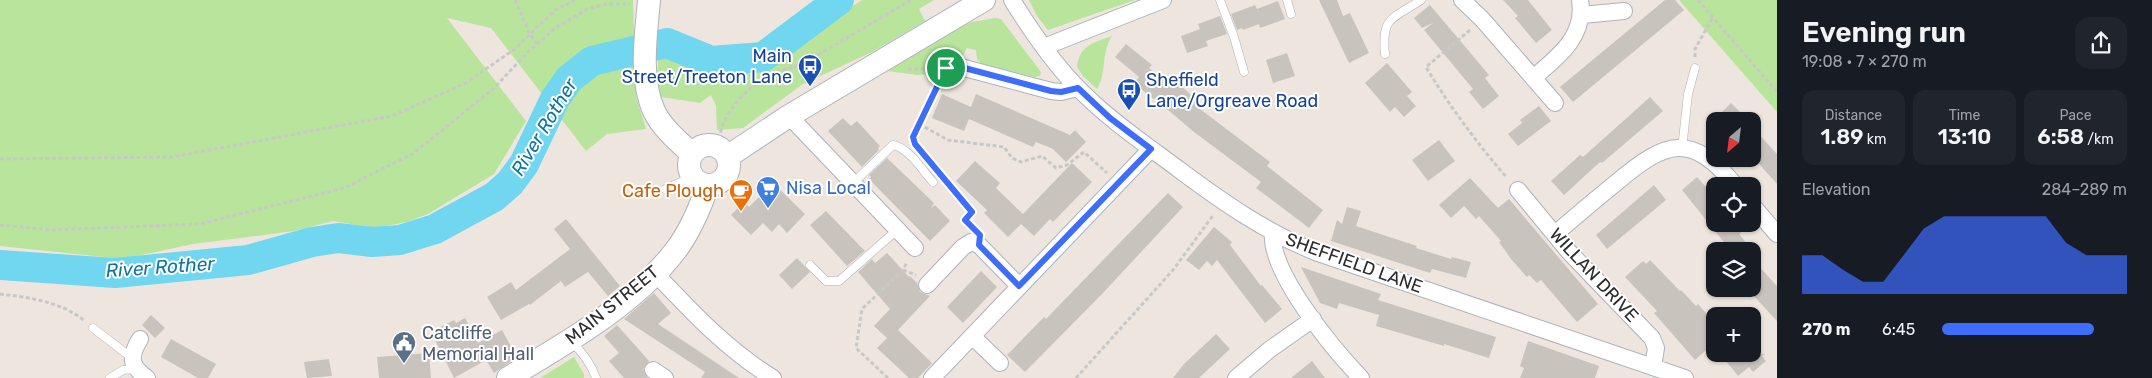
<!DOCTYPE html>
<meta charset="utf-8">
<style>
body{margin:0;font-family:Rubik,sans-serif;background:#20242c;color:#f1f3f6;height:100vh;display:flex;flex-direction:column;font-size:19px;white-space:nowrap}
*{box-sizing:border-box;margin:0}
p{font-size:16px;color:#9ea1a6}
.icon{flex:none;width:28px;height:28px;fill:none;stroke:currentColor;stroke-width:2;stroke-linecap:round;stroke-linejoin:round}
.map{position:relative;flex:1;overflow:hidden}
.sheet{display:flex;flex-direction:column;background:#171b24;width:375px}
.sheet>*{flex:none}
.needle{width:32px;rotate:208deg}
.tools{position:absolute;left:1706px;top:112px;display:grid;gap:10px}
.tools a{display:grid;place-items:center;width:55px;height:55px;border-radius:10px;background:#171b24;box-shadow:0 1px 4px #0004;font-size:25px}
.pin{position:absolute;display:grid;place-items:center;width:42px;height:42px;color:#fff;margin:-21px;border:2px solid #fff;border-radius:50%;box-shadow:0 1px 5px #0007}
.round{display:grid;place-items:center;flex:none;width:52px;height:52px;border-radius:15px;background:#20242c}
.head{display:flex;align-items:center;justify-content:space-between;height:85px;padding:0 25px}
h1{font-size:28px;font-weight:600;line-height:38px}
.metrics{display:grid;grid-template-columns:repeat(3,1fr);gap:8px;height:85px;padding:5px 25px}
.metrics div{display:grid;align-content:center;border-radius:12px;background:#20242c;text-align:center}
.metrics b{font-size:21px;font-weight:600}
.metrics small{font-size:14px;font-weight:400}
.metrics p{font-size:14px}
.chart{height:140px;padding:10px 25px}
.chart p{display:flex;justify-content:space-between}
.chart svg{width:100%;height:90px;margin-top:5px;fill:#3e6cfb;opacity:.7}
ul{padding:0 25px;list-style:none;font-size:16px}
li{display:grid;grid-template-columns:80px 60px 1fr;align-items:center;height:38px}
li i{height:12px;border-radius:6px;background:#3e6cfb}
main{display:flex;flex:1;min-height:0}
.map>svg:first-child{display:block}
.green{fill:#b8e49b}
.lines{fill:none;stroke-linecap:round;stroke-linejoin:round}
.river{stroke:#71d6f0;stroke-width:30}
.building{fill:#c9c3be}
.service-casing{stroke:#aeb2bc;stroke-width:9}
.minor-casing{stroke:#aeb2bc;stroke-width:18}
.secondary-casing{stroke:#aeb2bc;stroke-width:24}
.path{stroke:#c8c8c8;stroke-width:3;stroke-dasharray:4 2.5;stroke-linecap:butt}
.service{stroke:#fff;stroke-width:8}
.minor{stroke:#fff;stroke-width:16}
.secondary{stroke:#fff;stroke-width:22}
.route-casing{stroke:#fff;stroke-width:10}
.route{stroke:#3e6cfb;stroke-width:6}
.labels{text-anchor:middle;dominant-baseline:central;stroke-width:4;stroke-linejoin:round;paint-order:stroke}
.transit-label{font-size:18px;fill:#164399;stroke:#fff;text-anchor:end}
.shop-label{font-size:18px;fill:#366cbe;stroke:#fff;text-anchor:start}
.food-label{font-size:18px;fill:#c56008;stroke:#fff;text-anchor:end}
.street-label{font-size:18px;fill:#2c2c2c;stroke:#fff}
.service-label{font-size:18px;fill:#4e5e75;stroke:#fff;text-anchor:start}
.water-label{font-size:19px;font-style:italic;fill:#0d769f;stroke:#fff}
</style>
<main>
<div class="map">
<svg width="1777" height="378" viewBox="0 0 1777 378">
<rect width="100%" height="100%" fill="#eee6de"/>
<path class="green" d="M0,0H633L636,96L646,129L607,134L586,151L491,28L447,18L526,121L494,174L428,214L407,222L374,228L333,221L294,231L193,244L123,259L0,246Z
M862,0H934L919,9L925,21L872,52L803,84L743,128L717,130L716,106L711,95L700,103L661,97L657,75L659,55L702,69L720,71L766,64Z
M1029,0H1135L1048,30L1037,16Z
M1679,0H1777V112Z
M995,18L1001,19L1041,72L1040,76L1034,77L982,64L977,59L976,50L967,48L961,59L948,61L942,73L917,75L887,71L956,29L972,22Z
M1112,36C1101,52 1107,73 1097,89L1083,76L1077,67C1080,45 1093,43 1112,36Z
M574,357L584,374V378H540Z"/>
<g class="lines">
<path class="river" d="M0,265L115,273L248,260L312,242L338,238L372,242L400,240L435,229L494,197L510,183L524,164L555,99L569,79L592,61L667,43L711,61L763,57L839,0"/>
</g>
<path class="building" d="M1319,0H1337L1343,16L1350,13L1369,53L1349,63Z
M1503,0H1528L1552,30L1536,43L1515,18L1518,16Z
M1665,0H1675L1684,10L1573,102L1560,87Z
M1278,1L1285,19L1260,28L1259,24L1243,30L1242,28L1237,30L1231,14L1255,5L1257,9Z
M1430,5L1489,75L1485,78L1499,96L1483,109L1469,92L1473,89L1424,30L1433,23L1422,28L1414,18Z
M1220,16L1227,34L1206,41L1208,46L1187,53L1181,36L1200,29L1198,24Z
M1126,44L1152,65L1149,68L1172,87L1177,82L1203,106L1200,109L1270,162L1267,166L1323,210L1309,228L1256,188L1261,182L1194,132L1154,98L1153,99L1134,83L1139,77L1115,57Z
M1287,53L1295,76L1273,83L1266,60Z
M1387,63L1412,92L1407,96L1416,106L1404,117L1395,107L1390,112L1365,83Z
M942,94L971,107L976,94L1070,135L1075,130L1086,142L1066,162L1053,149L1036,142L1033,147L969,119L964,131L932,118Z
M1650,97L1663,111L1602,163L1600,162L1564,195L1551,181L1580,155L1583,157Z
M1731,103L1749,121H1713Z
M1539,106L1551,121L1518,146L1508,134L1522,123L1520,120Z
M843,118L851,126L857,121L880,146L878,148L879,150L862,167L828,131Z
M1752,127L1777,154V184L1752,156Z
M1439,140L1455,161L1428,181L1412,160Z
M887,158L934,203L931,208L935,205L950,221L930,241L869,179L871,177L869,175Z
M975,161L1000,183L996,188L1023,214L1072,163L1092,182L1053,222L1050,219L1034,236L1021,224L1008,237L984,213L987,210L956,181Z
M1697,177L1715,197V224H1752L1739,234L1753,251H1731L1682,190Z
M1470,178L1498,208L1509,199L1598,304L1577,322L1541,280L1537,283L1529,275L1527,277L1511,259L1499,242L1501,241L1479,216L1476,219L1464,206L1451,218L1439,205Z
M773,183L805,214L787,233L779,224L772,232L763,223L751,235L731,215L744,202L749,207Z
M1654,185L1666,200L1607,249L1596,235Z
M1168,193L1183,207L1103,293L1025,372L1007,355L1044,317L1046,319Z
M1347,207L1361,211L1356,226L1417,246L1416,248L1451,259L1452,257L1471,262L1466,278L1432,269L1430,273L1331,241L1337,220L1342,224Z
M826,211L865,251L847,266L810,225Z
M566,219L620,286L608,296L588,272L565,287L561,281L530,305L529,304L501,320L487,297L511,282L516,290L570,249L554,229Z
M1214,227L1232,242L1230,245L1261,286L1262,285L1282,309L1265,323L1217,260L1212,266L1207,261L1199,270L1186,260Z
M887,253L909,277L910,276L917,283L920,292L930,296L898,330L932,363L918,378H909L877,348L887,338L874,326L890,309L858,272L872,259L875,263Z
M797,258L810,272L792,289L779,275Z
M1752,259L1777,286V321L1752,294Z
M1650,260L1680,291L1681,290L1696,306L1698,304L1715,324V342L1695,360L1654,313L1657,311L1625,277L1643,261L1646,264Z
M1301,267L1381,294L1378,300L1496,337L1489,358L1444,344V346L1376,326L1379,315L1339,303L1337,309L1320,303Z
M981,271L997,287L963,323L947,307Z
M654,293L671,313L658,324L739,378H701L705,372L624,319Z
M151,315L165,328L155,338L142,325Z
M465,318L478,343L502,330L517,357L494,373L486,360L454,378L431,332L454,320L456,323Z
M617,325L649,361L643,369L647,378H624L609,361L619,353L604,336Z
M1216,334L1230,349L1199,378H1173L1184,364Z
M171,339L216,364L208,378H198L161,357Z
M1528,341L1599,366L1595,378H1520L1524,368L1520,366Z
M429,353L431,378H379L377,357Z
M1735,354H1765L1762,356L1766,361L1753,372L1749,367L1738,376L1726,361Z
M329,359L332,376L307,378L304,362Z
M1312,361L1325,378H1291Z"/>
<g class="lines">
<g class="service-casing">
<path id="service" d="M1220,0L1234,37L1244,72
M1287,0L1291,14
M1385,54C1381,16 1393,19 1421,0
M1682,149L1688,94L1695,68
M853,183L893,145C909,148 923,171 933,182
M665,189L693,177
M810,265L826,281H839L897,230
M93,328L132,358
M571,341C582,352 591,363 596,378
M110,378L123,370L135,369"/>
</g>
<g class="minor-casing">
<path id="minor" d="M1012,0C1033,34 1057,69 1086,96C1115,124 1149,147 1181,171C1224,203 1267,233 1318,253L1685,378
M1462,0L1482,19L1555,103
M1582,15L1624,11
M1044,47L1163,0
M957,66L1051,91L1061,92L1078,88
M1533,78C1558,57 1586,36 1580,0
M789,116L915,248
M1518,190L1570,253L1652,338L1656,348L1653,367
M1752,205L1777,234
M1273,233C1269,272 1334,350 1361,378
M1555,234C1575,217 1596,199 1617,182C1667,140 1691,132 1736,186
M655,273C692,312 727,350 773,378
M927,285L963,247L971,242L979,245L1019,286
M972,336L1000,363
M140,339C129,357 130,366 147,378
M653,370L665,378
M932,378L1151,149
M1236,378L1269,350L1313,319"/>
</g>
<g class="secondary-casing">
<path id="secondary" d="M649,0C646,35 639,78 654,111C662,128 679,142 692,154
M689 165a20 20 0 1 1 40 0a20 20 0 1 1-40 0Z
M727,157L789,116L984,0
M508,378C567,342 633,306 676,250C691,230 700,208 708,185"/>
</g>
<path class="path" d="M515,0L530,34L537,44
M1698,0L1777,92
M1470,30L1426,67C1450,107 1477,143 1507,178
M1695,57V49L1713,17
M908,69H942
M919,124L948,140L1004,147L1012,158L1021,162L1042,156L1056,168L1067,165L1084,152L1107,173
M719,139C723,111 751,82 777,72C788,68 798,66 809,60C843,40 877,20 911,0
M915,144L913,137L943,74
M0,159L172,157L392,116L464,84L515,49L555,10L575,0
M945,181L972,212L965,220L970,226
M0,225L52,230L200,224L344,188L414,153L494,88L529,51L554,29L587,9L606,4H630
M903,270L916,275
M0,294C28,297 62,302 85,321
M888,378L856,348L862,309L903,270L907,262
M1076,378L1173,270L1214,214"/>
<use href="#service" class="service"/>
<use href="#minor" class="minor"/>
<use href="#secondary" class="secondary"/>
</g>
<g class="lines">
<g class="route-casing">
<path id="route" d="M957,66L1051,91L1061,92L1078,88L1110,118L1151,149L1019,286L979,245L980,235L965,220L972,212L915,144L913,137L946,68Z"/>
</g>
<use href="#route" class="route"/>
</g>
<defs>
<g id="bus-pin" transform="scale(1.25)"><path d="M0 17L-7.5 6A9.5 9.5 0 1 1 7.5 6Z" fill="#1a4fb4" stroke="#fff"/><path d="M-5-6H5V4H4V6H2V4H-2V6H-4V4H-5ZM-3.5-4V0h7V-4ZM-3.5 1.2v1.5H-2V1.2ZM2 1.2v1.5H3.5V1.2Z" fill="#fff"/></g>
<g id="supermarket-pin" transform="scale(1.25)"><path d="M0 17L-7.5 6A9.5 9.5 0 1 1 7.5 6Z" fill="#3f7fe0" stroke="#fff"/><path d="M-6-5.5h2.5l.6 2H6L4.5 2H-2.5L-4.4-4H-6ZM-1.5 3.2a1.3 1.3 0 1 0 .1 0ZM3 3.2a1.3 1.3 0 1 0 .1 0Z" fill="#fff"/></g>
<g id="cafe-pin" transform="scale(1.25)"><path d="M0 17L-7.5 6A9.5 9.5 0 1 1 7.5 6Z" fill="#e8710a" stroke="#fff"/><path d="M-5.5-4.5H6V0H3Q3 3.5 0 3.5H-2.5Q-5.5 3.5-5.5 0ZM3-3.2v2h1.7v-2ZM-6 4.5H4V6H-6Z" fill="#fff"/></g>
<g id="civic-pin" transform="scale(1.25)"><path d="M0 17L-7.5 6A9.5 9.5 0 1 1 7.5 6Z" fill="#5c6f8a" stroke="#fff"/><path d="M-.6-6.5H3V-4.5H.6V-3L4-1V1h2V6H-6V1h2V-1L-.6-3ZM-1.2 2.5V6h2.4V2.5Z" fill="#fff"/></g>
</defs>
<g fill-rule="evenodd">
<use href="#bus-pin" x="810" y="66"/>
<use href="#bus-pin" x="1129" y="90"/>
<use href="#supermarket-pin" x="768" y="188"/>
<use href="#cafe-pin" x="741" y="191"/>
<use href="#civic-pin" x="404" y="343"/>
</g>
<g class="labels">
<g class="transit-label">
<text x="792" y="56">Main<tspan x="792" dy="21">Street/Treeton Lane</tspan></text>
<text x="1146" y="80" text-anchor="start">Sheffield<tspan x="1146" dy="21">Lane/Orgreave Road</tspan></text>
</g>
<g class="shop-label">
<text x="786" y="188">Nisa Local</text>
</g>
<g class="food-label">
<text x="724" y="191">Cafe Plough</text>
</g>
<g class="street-label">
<text transform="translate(1354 263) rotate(20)">SHEFFIELD LANE</text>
<text transform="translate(1594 275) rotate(47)">WILLAN DRIVE</text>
<text transform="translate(612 305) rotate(-39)">MAIN STREET</text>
</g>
<g class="service-label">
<text x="422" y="333">Catcliffe<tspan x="422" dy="21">Memorial Hall</tspan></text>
</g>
<g class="water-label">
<text transform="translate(544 127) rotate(-59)">River Rother</text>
<text transform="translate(160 267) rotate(-4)">River Rother</text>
</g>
</g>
</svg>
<div class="tools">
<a><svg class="needle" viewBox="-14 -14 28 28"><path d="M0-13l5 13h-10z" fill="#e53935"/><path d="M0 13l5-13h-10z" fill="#9ea1a6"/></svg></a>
<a><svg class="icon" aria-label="locate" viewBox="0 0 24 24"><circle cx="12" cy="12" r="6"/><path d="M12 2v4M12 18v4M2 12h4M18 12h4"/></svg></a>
<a><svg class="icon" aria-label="layers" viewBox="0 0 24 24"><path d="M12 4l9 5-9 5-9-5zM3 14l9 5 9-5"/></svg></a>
<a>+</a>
</div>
<div class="pin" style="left:946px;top:68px;background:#1e9e55"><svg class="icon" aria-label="arrive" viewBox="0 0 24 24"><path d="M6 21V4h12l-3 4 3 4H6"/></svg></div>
</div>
<section class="sheet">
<div class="head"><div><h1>Evening run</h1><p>19:08 · 7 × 270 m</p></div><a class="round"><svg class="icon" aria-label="share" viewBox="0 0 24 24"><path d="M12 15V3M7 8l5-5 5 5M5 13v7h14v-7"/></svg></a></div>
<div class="metrics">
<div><p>Distance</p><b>1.89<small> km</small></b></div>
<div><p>Time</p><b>13:10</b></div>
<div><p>Pace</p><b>6:58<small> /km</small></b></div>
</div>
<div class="chart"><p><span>Elevation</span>284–289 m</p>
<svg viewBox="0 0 160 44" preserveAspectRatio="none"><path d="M0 44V25L10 25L20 32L30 38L40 38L50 25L60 12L70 6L80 6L90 6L100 6L110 6L120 6L130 19L140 25L150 25L160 25V44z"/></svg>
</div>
<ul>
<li><b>270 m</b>6:45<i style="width:82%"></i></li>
</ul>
</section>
</main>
